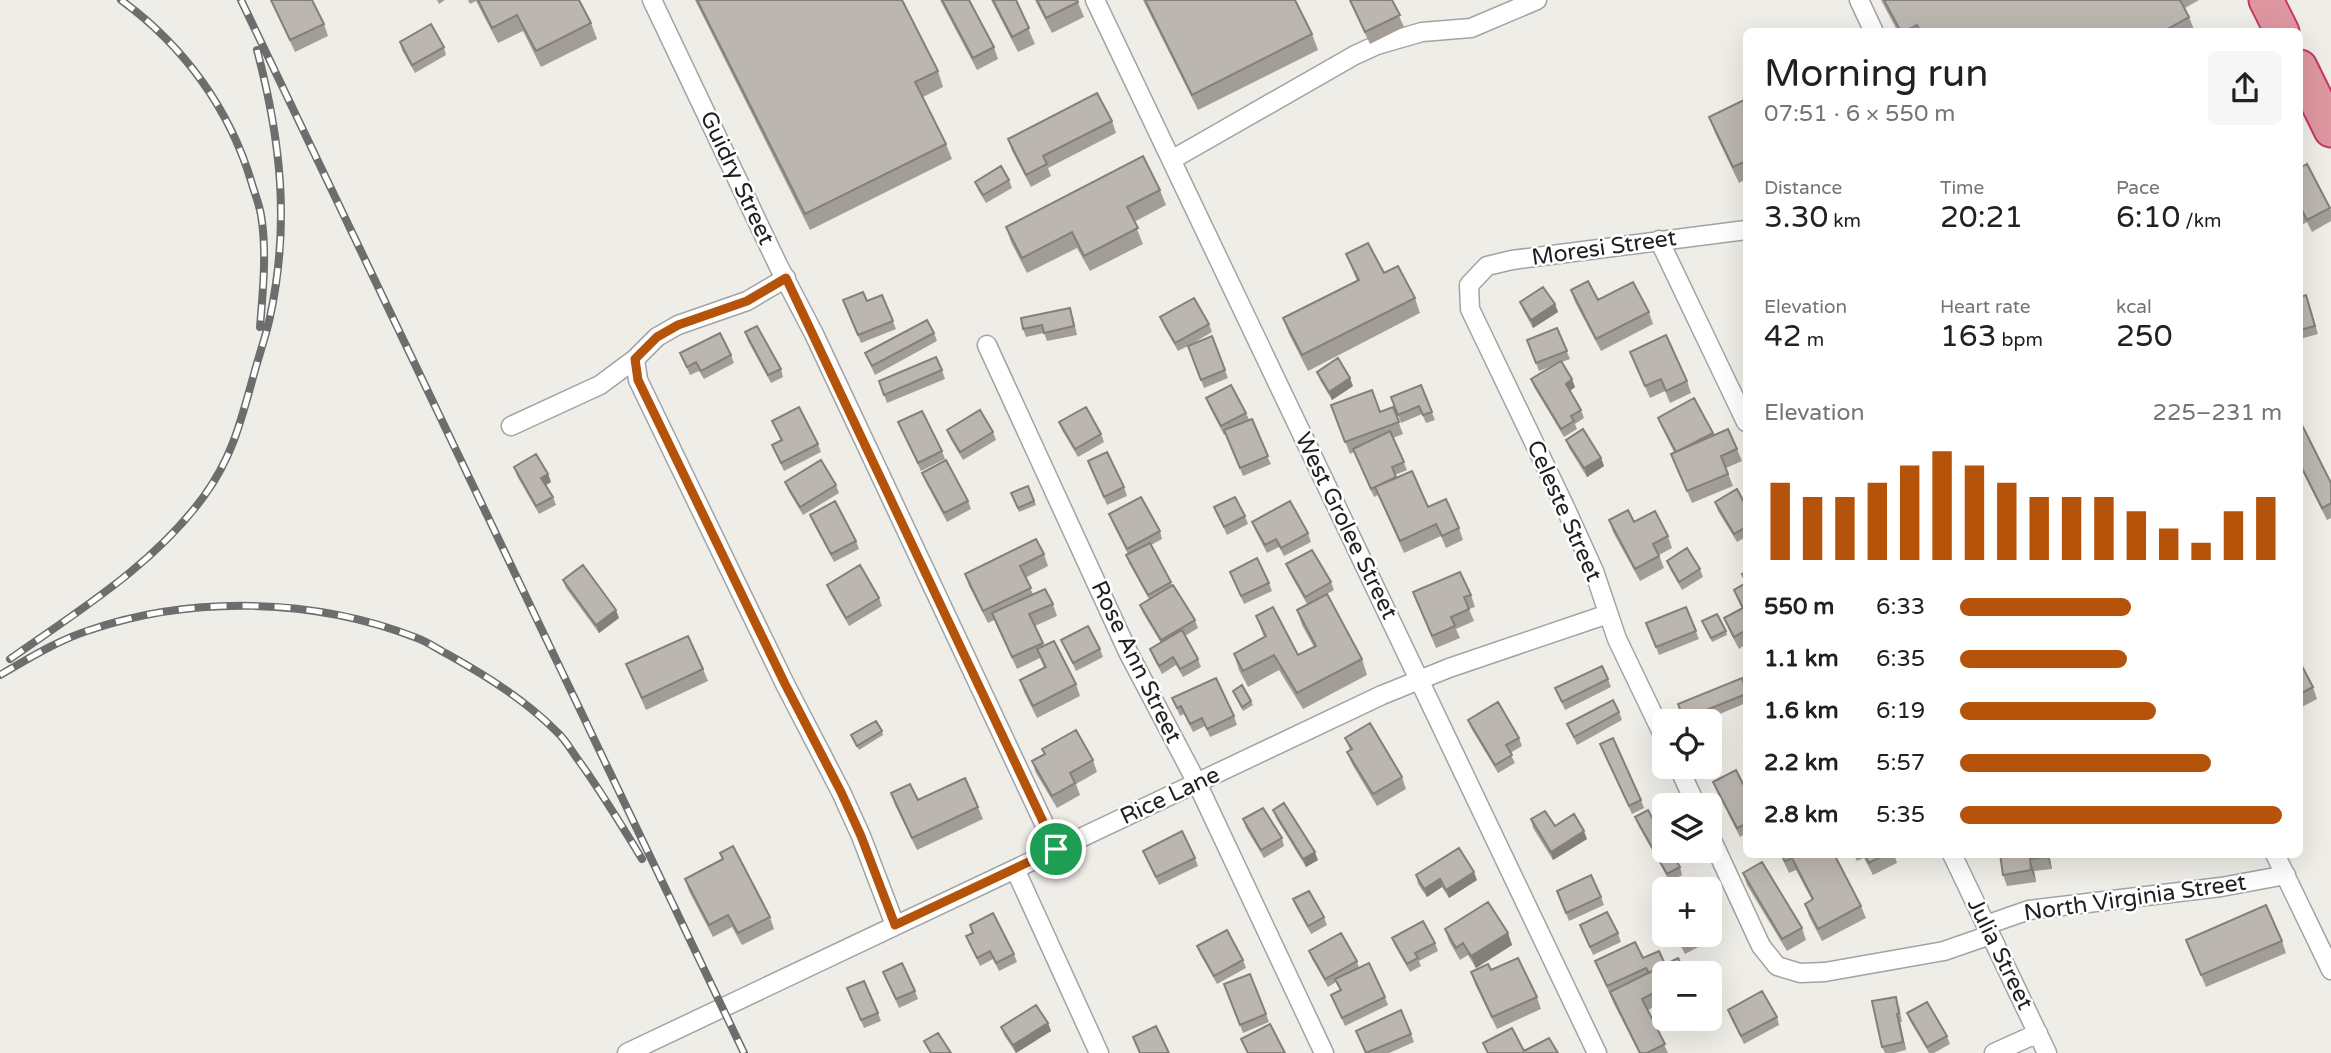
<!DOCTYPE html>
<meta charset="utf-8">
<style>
body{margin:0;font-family:"Varela Round",sans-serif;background:#f6f6f6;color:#202124;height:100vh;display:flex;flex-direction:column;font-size:26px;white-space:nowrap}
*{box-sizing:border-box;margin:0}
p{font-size:23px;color:#757577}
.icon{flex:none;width:38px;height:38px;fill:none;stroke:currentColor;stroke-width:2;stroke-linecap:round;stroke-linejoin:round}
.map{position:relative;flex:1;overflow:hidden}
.drawer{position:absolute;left:1743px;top:28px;width:560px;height:830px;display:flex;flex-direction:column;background:#fff;border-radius:10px;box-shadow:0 7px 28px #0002}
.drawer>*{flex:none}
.controls{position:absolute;left:1652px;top:709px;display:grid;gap:14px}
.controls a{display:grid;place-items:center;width:70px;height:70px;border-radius:10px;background:#fff;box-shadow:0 7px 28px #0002;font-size:35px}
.pin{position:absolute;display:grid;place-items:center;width:60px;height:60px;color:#fff;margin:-30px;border:4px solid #fff;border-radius:50%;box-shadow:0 2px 7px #0007}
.round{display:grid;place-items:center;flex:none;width:74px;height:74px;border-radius:10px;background:#f6f6f6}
.head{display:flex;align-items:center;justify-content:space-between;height:119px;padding:0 21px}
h1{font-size:38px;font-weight:600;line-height:52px}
.stats{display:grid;grid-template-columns:repeat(3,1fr);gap:10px;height:119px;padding:7px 21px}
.stats div{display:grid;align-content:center}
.stats b{font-size:30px;font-weight:600}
.stats small{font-size:19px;font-weight:400}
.stats p{font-size:19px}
.chart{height:196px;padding:14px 21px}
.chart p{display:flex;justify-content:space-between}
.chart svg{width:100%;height:126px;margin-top:7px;stroke:#b45309;stroke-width:6}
ul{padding:0 21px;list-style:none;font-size:23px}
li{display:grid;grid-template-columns:112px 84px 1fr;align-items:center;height:52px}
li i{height:18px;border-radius:9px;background:#b45309}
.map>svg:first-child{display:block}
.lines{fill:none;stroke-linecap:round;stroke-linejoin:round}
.street-casing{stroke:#a3a3a3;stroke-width:21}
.highway-casing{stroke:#c93861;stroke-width:37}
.street{stroke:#fff;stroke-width:18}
.highway{stroke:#de97a0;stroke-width:33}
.rail-casing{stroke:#6d6d6d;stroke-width:8}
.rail{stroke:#fff;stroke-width:5;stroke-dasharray:16;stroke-linecap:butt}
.wall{fill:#a29d97}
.shaded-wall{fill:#847f7b}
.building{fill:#bcb6b0;stroke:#847f7b;stroke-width:2}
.route-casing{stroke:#fff;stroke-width:14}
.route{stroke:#b45309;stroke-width:9}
.labels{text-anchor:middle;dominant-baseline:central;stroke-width:5;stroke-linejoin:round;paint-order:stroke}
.street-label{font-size:23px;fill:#1f1f1f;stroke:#fff}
</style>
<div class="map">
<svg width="2331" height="1053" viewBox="0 0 2331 1053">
<rect width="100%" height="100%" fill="#efede7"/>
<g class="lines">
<g class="street-casing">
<path id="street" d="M652,0L778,265L814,334L1056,849
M1095,0L1597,1053
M1859,0L1874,32
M1173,159L1355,55L1377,45L1422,32L1471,28L1537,0
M1659,240L1746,422
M987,345L1128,652L1197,783L1324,1053
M635,359L638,380L785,684L841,792L861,836L895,925
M511,426L600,385L635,359L657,337L678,325L747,301L786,278
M1664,737L1617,639L1594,571L1564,505L1470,309L1469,285L1487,266L1512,260L1746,230
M1678,766L1696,805
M1710,836L1761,946L1777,966L1800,973L1825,972L1944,951L1990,935
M1952,854L2047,1053
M2275,854L2331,970
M1015,869L1099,1053
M1986,925L2029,910L2221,887L2286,875
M627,1053L1382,695L1449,668L1608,614
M1994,1053L2038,1033"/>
</g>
<g class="highway-casing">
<path id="highway" d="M2266,0L2282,32
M2300,67L2331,130"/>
</g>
<use href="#street" class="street"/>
<use href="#highway" class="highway"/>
<g class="rail-casing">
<path id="rail" d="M121,0C184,46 230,109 252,184C255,194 259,204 261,215C267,251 263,290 260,327
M241,0L744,1053
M10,659C78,611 154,565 204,496C233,456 241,420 254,374C259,355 266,336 270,317C290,224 281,141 257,50
M0,675C28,659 58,640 90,630C192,595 316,598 417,638C428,642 439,650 449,655C488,677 525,700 557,732C566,740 572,752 579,761C602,793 622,826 642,859"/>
</g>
<use href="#rail" class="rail"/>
</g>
<path class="wall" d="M271,0L324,24L328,36L295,52Z
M437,0H445L439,4Z
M468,0H579L591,23L597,39L541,67L523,31L498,43L476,1L470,4Z
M695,0H902L938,71L943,87L923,97L946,144L952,159L810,230Z
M940,0H969L994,47L998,59L977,70Z
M991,0H1016L1035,44L1018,52Z
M1035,0H1077L1084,17L1052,33Z
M1143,0H1295L1312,34L1318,50L1198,110Z
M1349,0H1392L1404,27L1370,44Z
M1881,0H2199L2185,8L2189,17L2195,32H1898Z
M400,42L444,47L446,55L415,73L402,50Z
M1746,99V179L1739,183L1715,133L1709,117Z
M1112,121L1116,133L1048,168L1051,176L1031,187L1012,151L1008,139Z
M2300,168L2331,210V221L2312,232L2307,222L2300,226Z
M1009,180L1012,188L986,203L978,190L975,182Z
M1160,190L1166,205L1134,222L1143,244L1090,271L1077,248L1027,273L1011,242L1006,227Z
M1346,254L1384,273L1415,298L1420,313L1308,371L1289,334L1283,318L1357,281Z
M1571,290L1598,300L1649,312L1653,324L1601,351L1575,302Z
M882,295L896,329L861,343L843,300L867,301Z
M2306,295L2318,334L2300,339V297Z
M1520,302L1555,304L1558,312L1533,328L1523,310Z
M1073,316L1077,335L1047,341L1044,333L1026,337L1023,329Z
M1160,317L1209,324L1212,332L1190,345L1212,336L1228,378L1204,388L1188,346L1178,351L1163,325Z
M1557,328L1570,359L1562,362L1575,387L1570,391L1581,410L1584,418L1575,424L1577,429L1564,437L1534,387L1531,379L1552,366L1539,371L1527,340Z
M745,332L781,369L783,377L771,383L748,341Z
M934,333L937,341L875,375L865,353Z
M1630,352L1687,381L1691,393L1670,403L1665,391L1650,398Z
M680,353L731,355L734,363L704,379L699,371L690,375Z
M942,370L945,379L887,403L879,381Z
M1317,372L1353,386L1332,400L1320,380Z
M1421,385L1435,420L1426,423L1422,414L1401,423L1391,397Z
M1206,398L1246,413L1271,464L1243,476L1226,434L1224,435L1209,406Z
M1331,405L1380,412L1393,407L1403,434L1393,438L1407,470L1395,475L1397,478L1428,507L1459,528L1463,540L1446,548L1441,536L1404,553L1378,495L1374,497L1354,452L1350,454Z
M1658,418L1713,433L1714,435L1737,449L1742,461L1726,468L1733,486L1692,503L1671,454L1674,452L1661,426Z
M772,421L818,444L821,452L784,471L772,445L781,441Z
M2300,421L2331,483V518L2327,520L2300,467Z
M898,422L942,451L945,459L921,471Z
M1059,422L1101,434L1104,442L1078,457L1062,430Z
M947,430L993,432L996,440L963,460L950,438Z
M1566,440L1601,458L1604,466L1587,477L1569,448Z
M1088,461L1124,487L1127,496L1107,505Z
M514,467L548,474L551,482L546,485L553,497L556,505L539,514L517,476Z
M922,473L968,501L971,509L947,522L925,481Z
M785,482L836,485L839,493L803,515L788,490Z
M1028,486L1036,505L1019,512L1011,493Z
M1715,502L1746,506V537L1737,542L1718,511Z
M1214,507L1245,516L1248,524L1227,535Z
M1109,514L1160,531L1162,539L1151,545L1172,585L1195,620L1198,628L1185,636L1198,659L1201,667L1183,677L1176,665L1162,674L1153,657L1150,649L1161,643L1143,613L1140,605L1149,599L1129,563L1126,555L1128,554L1112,522Z
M810,515L856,541L859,549L834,562L813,523Z
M1609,520L1634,522L1668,536L1672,548L1659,555L1664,568L1640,581L1613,532Z
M1252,522L1308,533L1311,542L1284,556L1279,547L1267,553L1255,530Z
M1044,554L1048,566L1025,578L1033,594L1053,604L1057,616L1035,626L1044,646L1076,684L1080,696L1037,718L1024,692L1020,680L1044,668L1040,658L1017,669L994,620L988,623L969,586L965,574Z
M1667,561L1700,569L1703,577L1682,590L1670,569Z
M1286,564L1331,582L1334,590L1327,594L1362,659L1367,675L1303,709L1279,670L1248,687L1239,670L1234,654L1264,637L1256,616L1298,655L1314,647L1302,625L1297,610L1307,604L1289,572Z
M1230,572L1269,583L1272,591L1244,604Z
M1746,572V644L1739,649L1729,630L1724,618L1742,609L1734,590L1745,583L1742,574Z
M563,580L619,618L599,633L566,588Z
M827,585L879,598L882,606L849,626L830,593Z
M1413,592L1471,595L1475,607L1469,609L1474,621L1456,629L1460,638L1436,648Z
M1686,607L1699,639L1659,655L1646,623Z
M1704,625L1726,631L1727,635L1712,642Z
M1061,640L1100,649L1103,657L1076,671Z
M626,664L703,669L708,681L646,710Z
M2300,670L2313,687L2317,699L2300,708Z
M1608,679L1611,687L1565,710L1555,688Z
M1233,691L1251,701L1253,705L1243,711Z
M1746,691V703L1703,721H1684L1678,704Z
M1172,698L1234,716L1237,725L1210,737L1205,726L1193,732L1184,714L1180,716Z
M1619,712L1622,720L1577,745L1567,724Z
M1468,720L1519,738L1522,746L1510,753L1515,763L1498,773L1471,728Z
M882,731L883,735L859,750L851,735Z
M1345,738L1402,777L1406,789L1377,806L1352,764L1347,752L1350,750Z
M1600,744L1641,800L1644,808L1632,814Z
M1042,749L1093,760L1097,772L1076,784L1080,795L1057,808L1036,773L1032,761L1044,754Z
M1713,782L1746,790V833L1740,837L1716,790Z
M891,793L918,800L978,807L983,819L917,850L895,805Z
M1273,810L1318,860L1306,867L1276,818Z
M1635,817L1680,867L1682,875L1670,882L1638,825Z
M1243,819L1282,838L1284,846L1264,858L1246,828Z
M1531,819L1555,826L1587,839L1553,860L1533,828Z
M1143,851L1195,858L1198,866L1159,885Z
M720,853L770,917L774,929L742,945L732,927L713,937L689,891L685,879L722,859Z
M1780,854H1834L1861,906L1866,918L1822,941L1809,916L1805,904L1812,900L1796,870L1789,873Z
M1853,854H1894L1897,863L1873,875L1864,858L1857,861Z
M2000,854H2049L2052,869L2034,871L2036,882L2007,886L2003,875Z
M1743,873L1802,928L1806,940L1787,951L1747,885Z
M1416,875L1477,880L1449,898L1442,887L1427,897L1418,884Z
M1557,891L1601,897L1604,905L1569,921Z
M1293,899L1324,917L1327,925L1311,934L1296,907Z
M970,925L1014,954L1017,962L999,971L993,959L980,966L966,936L972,933Z
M1580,925L1618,933L1621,942L1593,955Z
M1445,929L1508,933L1512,945L1476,968L1468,955L1460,960L1449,941Z
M1675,934H1708L1710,941L1685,954Z
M1392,938L1435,943L1438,951L1419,961L1421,966L1410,972L1395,946Z
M2186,940L2282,941L2286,953L2206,987Z
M1197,946L1243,960L1246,968L1217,984L1200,954Z
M1309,951L1357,961L1359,968L1385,997L1388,1005L1345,1026L1331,995L1340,990L1336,982L1328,987L1312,959Z
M1643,958L1664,973V1002L1648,1010L1668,1053H1639L1614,1004L1595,961Z
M1491,970L1537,997L1541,1009L1497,1029L1475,984L1471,972Z
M883,972L915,991L918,999L899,1008Z
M1224,984L1266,1014L1269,1022L1243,1033Z
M847,988L878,1013L881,1021L864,1028Z
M1899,1005L1902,1022H1900L1906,1050L1894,1053H1885L1882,1047Z
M1728,1010L1777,1017L1779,1025L1744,1044L1731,1018Z
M1907,1013L1947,1036L1950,1044L1934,1053H1929L1910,1021Z
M1048,1023L1051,1031L1016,1053L1004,1035L1001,1027Z
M1356,1031L1411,1034L1414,1042L1389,1053H1365Z"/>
<path class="shaded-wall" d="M1555,304L1558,312L1533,328L1531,320Z
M1350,378L1353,386L1332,400L1329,392Z
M1572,379L1575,387L1568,392L1566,384Z
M1601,458L1604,466L1587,477L1584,468Z
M548,474L551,482L544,486L541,478Z
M616,610L619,618L599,633L596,625Z
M1584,831L1587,839L1553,860L1551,852Z
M1315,852L1318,860L1306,867L1303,859Z
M2047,854H2049L2052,869L2047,857Z
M2030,859L2034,871L2036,882L2031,870Z
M1474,872L1477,880L1449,898L1446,890Z
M1440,879L1442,887L1427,897L1424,889Z
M1508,933L1512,945L1476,968L1471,956Z
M1897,1014L1900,1022L1906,1050L1903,1042Z
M1048,1023L1051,1031L1016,1053L1013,1045Z"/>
<path class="building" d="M271,0H312L324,24L290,40Z
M478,0H579L591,23L536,51L517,15L492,28Z
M697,0H902L938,71L915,82L946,144L805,214Z
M942,0H969L994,47L973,58Z
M993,0H1016L1029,28L1012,37Z
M1037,0H1077L1078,2L1046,18Z
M1145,0H1295L1312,34L1192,95Z
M1350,0H1392L1400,15L1365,32Z
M1884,0H2180L2189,17L2162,32H1921L1917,25L1903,32H1901Z
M431,24L444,47L412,65L400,42Z
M1097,93L1112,121L1043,156L1047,164L1026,175L1008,139Z
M1746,99V161L1733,167L1709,117Z
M1143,156L1160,190L1127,207L1138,228L1084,256L1072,232L1022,258L1006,227Z
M2307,164L2330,208L2307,220L2302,210L2300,212V168Z
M1001,166L1009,180L983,195L975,182Z
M1368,243L1384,273L1398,266L1415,298L1302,355L1283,318L1359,280L1346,254Z
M1588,281L1598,300L1633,282L1649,312L1596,339L1571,290Z
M1543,287L1555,304L1531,320L1520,302Z
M863,292L867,301L882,295L893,321L858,335L843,300Z
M2306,295L2315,326L2300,330V297Z
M1194,298L1209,324L1175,343L1160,317Z
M1070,308L1074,326L1044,333L1042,325L1023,329L1021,318Z
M927,320L934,333L872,366L865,353Z
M757,326L781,369L768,375L745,332Z
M1557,328L1567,351L1536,363L1527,340Z
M720,333L731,355L701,371L696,362L687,367L680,353Z
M1666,335L1687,381L1666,391L1661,379L1645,386L1630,352Z
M1212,336L1225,370L1201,380L1188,346Z
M936,357L942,370L884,395L879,381Z
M1338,358L1350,378L1329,392L1317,372Z
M1561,361L1572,379L1566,384L1581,410L1571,416L1574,421L1561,429L1531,379Z
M1231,385L1246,413L1221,426L1206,398Z
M1421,385L1432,412L1423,415L1419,406L1398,415L1391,397Z
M1372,390L1380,412L1393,407L1399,422L1345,442L1331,405Z
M1694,398L1713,433L1676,452L1658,418Z
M799,407L818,444L781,463L772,445L782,440L772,421Z
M1086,407L1101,434L1075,449L1059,422Z
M980,410L993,432L960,452L947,430Z
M922,411L942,451L918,463L898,422Z
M1252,419L1268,456L1240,468L1224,430Z
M2300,421L2331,483V503L2322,508L2300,464Z
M1583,429L1601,458L1584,468L1566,440Z
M1728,429L1737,449L1721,456L1728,474L1687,491L1671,454Z
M1390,431L1404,462L1392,467L1396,477L1371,489L1353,449Z
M1107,452L1124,487L1104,497L1088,461Z
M536,454L548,474L541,478L553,497L536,506L514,467Z
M821,460L836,485L800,507L785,482Z
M946,460L968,501L944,513L922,473Z
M1412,471L1428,507L1446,499L1459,528L1442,536L1436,524L1400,541L1375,487Z
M1028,486L1034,501L1018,508L1011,493Z
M1737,489L1746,506V527L1734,534L1715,502Z
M1141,497L1160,531L1127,549L1109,514Z
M1235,497L1245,516L1224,527L1214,507Z
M835,501L856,541L831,554L810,515Z
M1290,501L1308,533L1281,548L1276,539L1265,545L1252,522Z
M1628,510L1634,522L1655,511L1668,536L1653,544L1659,556L1635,569L1609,520Z
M1036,539L1044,554L1020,566L1031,588L983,611L965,574Z
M1150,543L1171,582L1148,595L1126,555Z
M1687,548L1700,569L1679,582L1667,561Z
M1312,550L1331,582L1305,597L1286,564Z
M1257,558L1269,583L1241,596L1230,572Z
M583,565L616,610L596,625L563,580Z
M860,565L879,598L846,618L827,585Z
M1460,572L1471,595L1464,597L1469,609L1451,617L1455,626L1432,636L1413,592Z
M1746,572V582L1742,574Z
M1746,583V630L1734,637L1724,618L1743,608L1734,590Z
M1173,585L1195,620L1161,640L1140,605Z
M1045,589L1053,604L1029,614L1043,643L1012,657L992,613Z
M1327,594L1362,659L1297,693L1274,655L1243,671L1234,654L1266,636L1256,616L1273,607L1298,655L1316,646L1297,610Z
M1686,607L1696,631L1656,647L1646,623Z
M1717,614L1726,631L1711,638L1702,621Z
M1088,626L1100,649L1073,663L1061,640Z
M1182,630L1198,659L1180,669L1173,657L1159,666L1150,649Z
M688,636L703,669L642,698L626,664Z
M1054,641L1076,684L1033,706L1020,680L1046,667L1037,649Z
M1602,666L1608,679L1562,702L1555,688Z
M2303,668L2313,687L2300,694V670Z
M1216,678L1234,716L1207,729L1202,718L1190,724L1181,706L1177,708L1172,698Z
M1742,678L1746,691V694L1684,719L1678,704Z
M1242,685L1251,701L1242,707L1233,691Z
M1613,700L1619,712L1574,737L1567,724Z
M1498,702L1519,738L1506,745L1512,755L1495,765L1468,720Z
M876,721L882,731L857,746L851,735Z
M1370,723L1402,777L1373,794L1347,752L1352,749L1345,738Z
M1076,730L1093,760L1070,773L1075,783L1052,796L1032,761L1045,754L1042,749Z
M1613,738L1641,800L1629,806L1600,744Z
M1736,770L1746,790V824L1737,828L1713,782Z
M965,778L978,807L912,838L891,793L910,784L918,800Z
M1284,803L1315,852L1303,859L1273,810Z
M1263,808L1282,838L1261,850L1243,819Z
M1648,810L1664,840V850H1670L1680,867L1667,874L1635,817Z
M1545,811L1555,826L1574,814L1584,831L1551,852L1531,819Z
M1182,831L1195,858L1156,877L1143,851Z
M733,846L770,917L738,933L728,915L709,925L685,879L723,859L720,853Z
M1459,848L1474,872L1446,890L1440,879L1424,889L1416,875Z
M1781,854H1834L1861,906L1818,929L1805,904L1813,899L1792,858L1785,861Z
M1864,854H1886L1869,863Z
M2000,854H2047V857L2030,859L2031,870L2003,875Z
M1762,862L1802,928L1782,939L1743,873Z
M1591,875L1601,897L1566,913L1557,891Z
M1680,884L1683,889H1671Z
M1309,891L1324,917L1308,926L1293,899Z
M1664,892V912L1656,897Z
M1488,902L1508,933L1471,956L1463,943L1456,948L1445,929Z
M2266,905L2282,941L2201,975L2186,940Z
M1607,912L1618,933L1590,947L1580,925Z
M993,913L1014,954L996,963L990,951L977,958L966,936L973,933L970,925Z
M1423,921L1435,943L1415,953L1418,958L1407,964L1392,938Z
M1227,930L1243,960L1214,976L1197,946Z
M1341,933L1357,961L1325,979L1309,951Z
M1676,934H1703L1682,946Z
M1635,942L1643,958L1659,951L1665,964L1649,973L1646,968L1607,986L1595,961Z
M1518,958L1537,997L1492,1017L1471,972L1488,964L1491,970Z
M1678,958L1685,973H1664V988L1642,999L1665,1044L1647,1053H1640L1610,992Z
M902,963L915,991L896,999L883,972Z
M1369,963L1385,997L1342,1018L1331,995L1341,990L1335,979Z
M1250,974L1266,1014L1240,1025L1224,984Z
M864,981L878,1013L861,1020L847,988Z
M1762,991L1777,1017L1741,1036L1728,1010Z
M1896,997L1899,1013L1897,1014L1903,1042L1882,1047L1872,1001Z
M1927,1002L1947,1036L1927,1047L1907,1013Z
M1036,1005L1048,1023L1013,1045L1001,1027Z
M1401,1010L1411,1034L1366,1053L1356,1031Z
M1270,1024L1285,1053H1248L1241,1039Z
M1156,1026L1169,1053H1140L1133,1037Z
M1512,1028L1524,1051L1549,1038L1558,1053H1488L1483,1043Z
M938,1033L951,1053H931L924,1041Z"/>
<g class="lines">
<g class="route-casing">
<path id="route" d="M786,278L1056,849L895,925L861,836L841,792L785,684L638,380L635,359L657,337L678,325L747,301Z"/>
</g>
<use href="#route" class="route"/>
</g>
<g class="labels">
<g class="street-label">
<text transform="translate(737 178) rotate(65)">Guidry Street</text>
<text transform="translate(1604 248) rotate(-8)">Moresi Street</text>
<text transform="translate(1564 511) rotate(66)">Celeste Street</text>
<text transform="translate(1346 526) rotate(64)">West Grolee Street</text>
<text transform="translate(1136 662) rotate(64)">Rose Ann Street</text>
<text transform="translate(1170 796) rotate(-25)">Rice Lane</text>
<text transform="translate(2135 898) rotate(-8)">North Virginia Street</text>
<text transform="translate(2000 954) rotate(64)">Julia Street</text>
</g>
</g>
</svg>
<div class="controls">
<a><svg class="icon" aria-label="locate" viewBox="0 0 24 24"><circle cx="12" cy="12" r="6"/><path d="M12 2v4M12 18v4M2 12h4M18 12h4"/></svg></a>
<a><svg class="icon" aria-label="layers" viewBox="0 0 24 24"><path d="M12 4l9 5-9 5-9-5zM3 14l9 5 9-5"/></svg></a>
<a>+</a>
<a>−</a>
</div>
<div class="pin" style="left:1056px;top:849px;background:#1e9e55"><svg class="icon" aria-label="arrive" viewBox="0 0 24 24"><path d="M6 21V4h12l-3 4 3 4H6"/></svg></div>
<section class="drawer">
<div class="head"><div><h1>Morning run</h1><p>07:51 · 6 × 550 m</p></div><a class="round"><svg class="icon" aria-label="share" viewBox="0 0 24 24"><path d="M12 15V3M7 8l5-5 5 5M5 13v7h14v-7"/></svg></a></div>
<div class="stats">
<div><p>Distance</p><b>3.30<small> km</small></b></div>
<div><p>Time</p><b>20:21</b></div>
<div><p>Pace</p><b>6:10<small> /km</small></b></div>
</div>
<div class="stats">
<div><p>Elevation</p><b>42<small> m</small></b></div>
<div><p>Heart rate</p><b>163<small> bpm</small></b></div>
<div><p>kcal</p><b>250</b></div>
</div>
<div class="chart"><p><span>Elevation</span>225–231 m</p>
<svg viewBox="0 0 160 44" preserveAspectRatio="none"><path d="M5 44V17M15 44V22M25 44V22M35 44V17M45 44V11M55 44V6M65 44V11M75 44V17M85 44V22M95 44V22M105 44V22M115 44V27M125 44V33M135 44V38M145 44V27M155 44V22"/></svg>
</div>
<ul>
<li><b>550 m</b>6:33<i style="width:53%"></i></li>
<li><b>1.1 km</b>6:35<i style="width:52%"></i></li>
<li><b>1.6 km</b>6:19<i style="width:61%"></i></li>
<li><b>2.2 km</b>5:57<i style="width:78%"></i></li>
<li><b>2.8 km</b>5:35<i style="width:100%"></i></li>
</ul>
</section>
</div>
